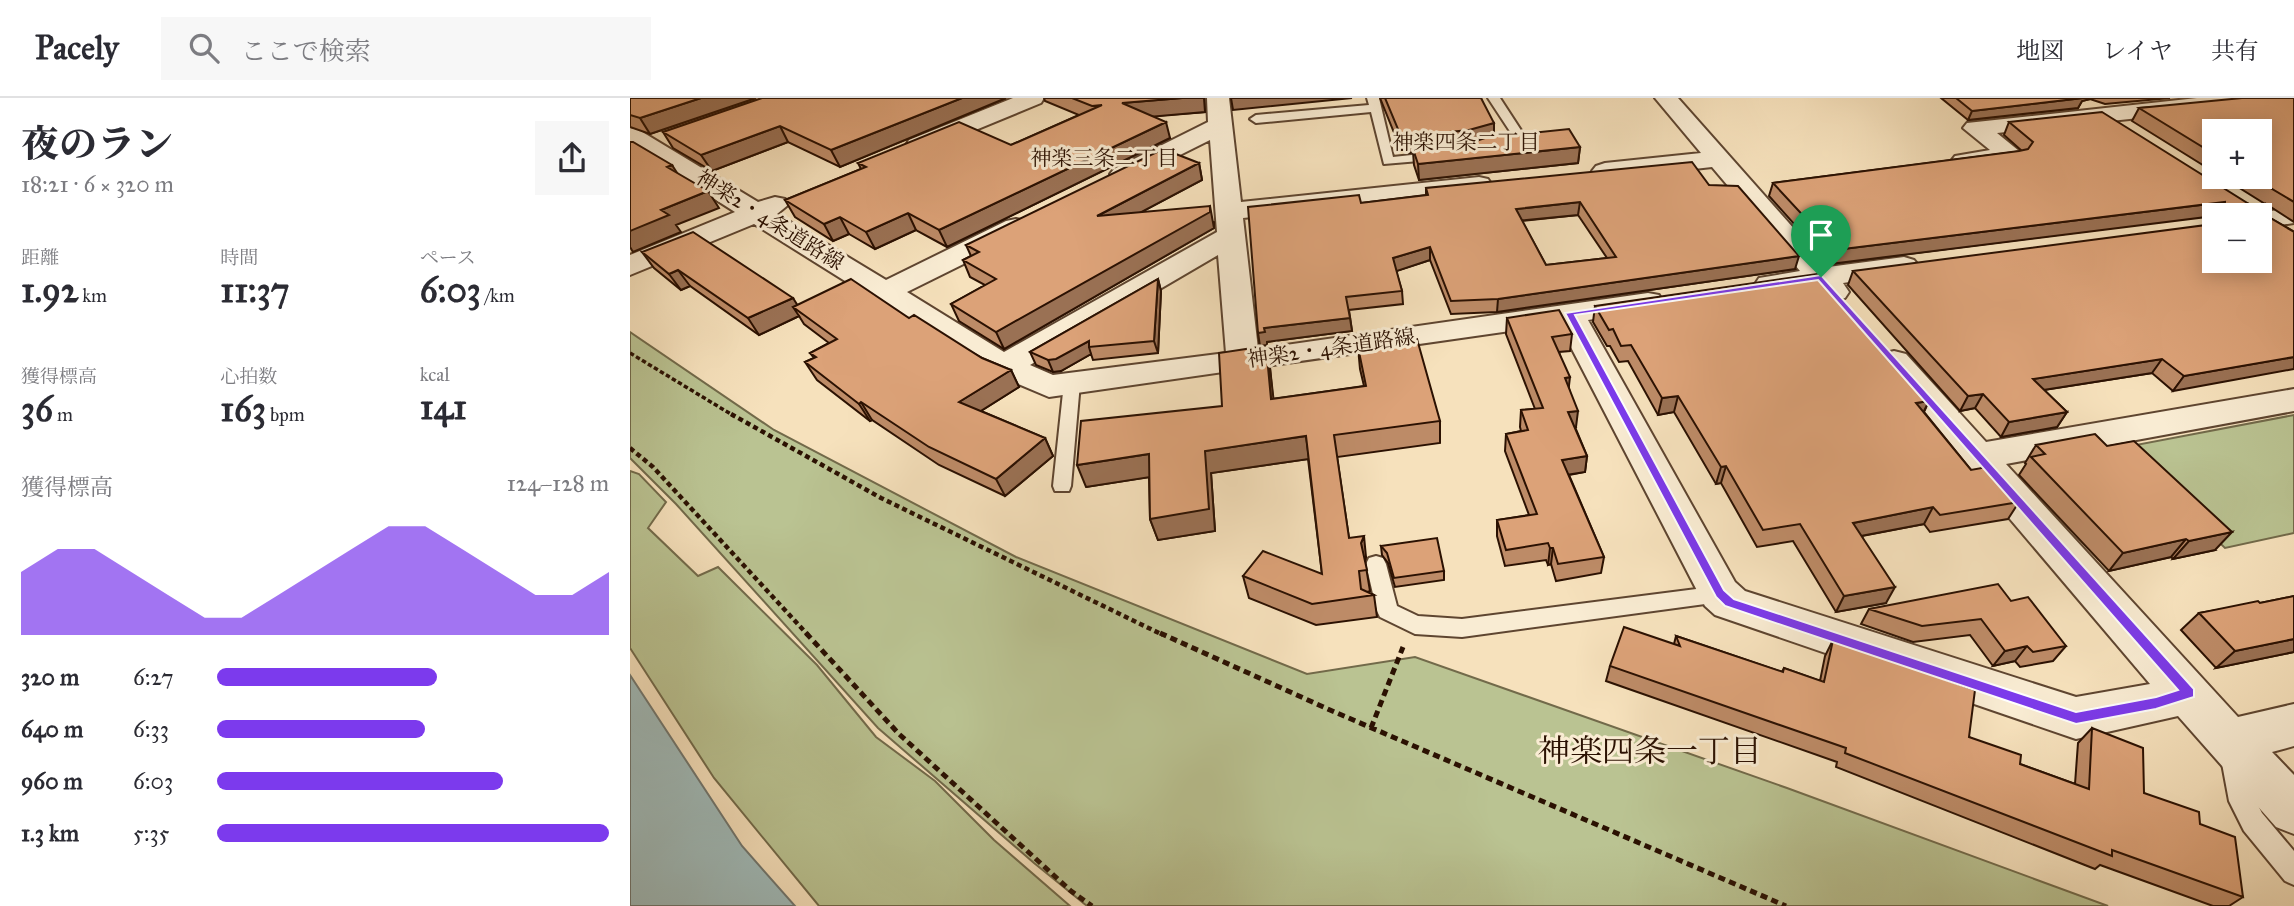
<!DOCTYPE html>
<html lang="ja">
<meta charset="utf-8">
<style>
body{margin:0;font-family:"IM FELL Great Primer","Noto Serif JP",serif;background:#f7f7f7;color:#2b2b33;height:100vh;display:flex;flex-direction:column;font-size:26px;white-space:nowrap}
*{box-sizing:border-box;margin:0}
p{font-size:23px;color:#7c7c81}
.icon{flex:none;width:38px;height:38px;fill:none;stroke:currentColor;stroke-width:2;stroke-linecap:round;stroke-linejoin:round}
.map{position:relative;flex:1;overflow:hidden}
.drawer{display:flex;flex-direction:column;background:#fff;width:630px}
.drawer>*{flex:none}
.fabs{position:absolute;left:1572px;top:21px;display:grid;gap:14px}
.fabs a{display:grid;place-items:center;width:70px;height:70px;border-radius:0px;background:#fff;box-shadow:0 4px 18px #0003;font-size:35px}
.pin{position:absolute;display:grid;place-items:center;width:60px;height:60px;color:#fff;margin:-72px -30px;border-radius:50% 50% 50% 0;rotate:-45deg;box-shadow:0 0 7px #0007}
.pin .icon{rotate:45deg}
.round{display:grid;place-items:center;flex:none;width:74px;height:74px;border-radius:0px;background:#f7f7f7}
.headline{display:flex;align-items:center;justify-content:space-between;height:119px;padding:0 21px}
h1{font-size:38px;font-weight:800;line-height:52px}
.figures{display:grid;grid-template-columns:repeat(3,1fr);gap:10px;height:119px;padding:7px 21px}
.figures div{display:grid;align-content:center}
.figures b{font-size:35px;font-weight:800}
.figures small{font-size:19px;font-weight:400}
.figures p{font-size:19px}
.chart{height:196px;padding:14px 21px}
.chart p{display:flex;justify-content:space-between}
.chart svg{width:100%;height:126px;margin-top:7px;fill:#7c3aed;opacity:.7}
ul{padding:0 21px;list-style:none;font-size:23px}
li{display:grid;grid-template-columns:112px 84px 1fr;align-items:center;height:52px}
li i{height:18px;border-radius:9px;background:#7c3aed}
header{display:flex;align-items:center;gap:42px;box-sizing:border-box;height:98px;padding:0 35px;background:#fff;border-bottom:2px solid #e1e1e2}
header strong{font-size:33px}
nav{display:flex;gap:38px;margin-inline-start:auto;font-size:24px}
.search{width:490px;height:63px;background:#f7f7f7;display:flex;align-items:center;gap:18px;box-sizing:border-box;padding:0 24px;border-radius:0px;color:#7c7c81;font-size:26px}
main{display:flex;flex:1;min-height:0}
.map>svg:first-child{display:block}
.green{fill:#bac392;stroke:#726a4a;stroke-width:2}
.water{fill:#a0bbba;stroke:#717770;stroke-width:2}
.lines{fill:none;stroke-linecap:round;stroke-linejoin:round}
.lane-casing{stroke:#5e4530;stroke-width:4}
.street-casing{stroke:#5e4530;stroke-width:4}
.path-far2{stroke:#2b1102;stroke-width:3.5;stroke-dasharray:4.5 2.5;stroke-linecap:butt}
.path-far1{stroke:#2b1102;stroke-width:4.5;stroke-dasharray:5 3.5;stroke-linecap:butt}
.path{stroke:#2b1102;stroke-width:5;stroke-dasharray:7 4.5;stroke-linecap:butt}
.lane{fill:#f9ecd3;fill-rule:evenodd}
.street{fill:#f9ecd3;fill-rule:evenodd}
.wall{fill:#bd8b67;stroke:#2b1102;stroke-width:2;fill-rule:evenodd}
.shaded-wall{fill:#9a7154;stroke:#2b1102;stroke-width:2}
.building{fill:#dca278;stroke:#2b1102;stroke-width:2;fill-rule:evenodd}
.route{fill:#7c3aed;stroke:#fff;stroke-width:2;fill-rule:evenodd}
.labels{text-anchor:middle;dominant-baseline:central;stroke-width:6;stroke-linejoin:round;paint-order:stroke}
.far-neighbourhood-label{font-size:21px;fill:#2b1102;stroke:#f9ecd3}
.far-street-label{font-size:21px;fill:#2b1102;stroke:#f9ecd3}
.near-neighbourhood-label{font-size:32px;fill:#2b1102;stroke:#f9ecd3}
</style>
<header>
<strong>Pacely</strong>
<div class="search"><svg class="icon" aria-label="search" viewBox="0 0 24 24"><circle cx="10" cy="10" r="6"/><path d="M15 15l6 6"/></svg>ここで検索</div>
<nav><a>地図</a><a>レイヤ</a><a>共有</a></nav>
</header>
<main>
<section class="drawer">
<div class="headline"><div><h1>夜のラン</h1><p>18:21 · 6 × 320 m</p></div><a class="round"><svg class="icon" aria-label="share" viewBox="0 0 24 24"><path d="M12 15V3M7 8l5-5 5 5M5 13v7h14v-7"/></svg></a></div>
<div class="figures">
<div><p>距離</p><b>1.92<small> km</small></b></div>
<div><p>時間</p><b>11:37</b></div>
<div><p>ペース</p><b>6:03<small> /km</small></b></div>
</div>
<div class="figures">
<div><p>獲得標高</p><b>36<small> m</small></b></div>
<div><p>心拍数</p><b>163<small> bpm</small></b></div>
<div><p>kcal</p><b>141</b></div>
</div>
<div class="chart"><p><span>獲得標高</span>124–128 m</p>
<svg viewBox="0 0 160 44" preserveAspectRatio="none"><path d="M0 44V22L10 14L20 14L30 22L40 30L50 38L60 38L70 30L80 22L90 14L100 6L110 6L120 14L130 22L140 30L150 30L160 22V44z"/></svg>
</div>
<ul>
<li><b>320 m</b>6:27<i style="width:56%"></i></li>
<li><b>640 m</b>6:33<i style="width:53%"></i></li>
<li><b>960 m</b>6:03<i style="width:73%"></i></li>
<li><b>1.3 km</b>5:35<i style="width:100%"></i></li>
</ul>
</section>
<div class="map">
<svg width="1664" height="808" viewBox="0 0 1664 808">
<rect width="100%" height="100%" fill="#f6e1bc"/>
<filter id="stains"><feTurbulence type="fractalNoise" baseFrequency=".00286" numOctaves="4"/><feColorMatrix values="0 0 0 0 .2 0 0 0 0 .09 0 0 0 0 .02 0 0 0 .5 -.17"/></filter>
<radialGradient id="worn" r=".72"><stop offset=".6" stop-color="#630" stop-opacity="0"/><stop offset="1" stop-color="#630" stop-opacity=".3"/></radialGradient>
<path class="green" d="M0,234L144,332L386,459L677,576L785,559L1157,690L1478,808H457L404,765L248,630L46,406L0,360Z
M1664,317V435L1595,450L1490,350Z
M0,373L9,376L36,404L18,430L68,478L88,469L187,567L246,639L305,683L364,742L440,808H189L84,680L0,550Z"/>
<path class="water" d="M0,577L112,748L165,808H0Z"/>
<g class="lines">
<g class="lane-casing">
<path id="lane" d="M737,0H749L763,59L809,54L813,55V61L754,66L741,14L626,25L620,21L626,17L739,7Z
M858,0H870L896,40L894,43L865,49V43L883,38Z
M442,280L450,285L441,388L439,393H425L423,388L434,285Z
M746,458L753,460L756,466L767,508L788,518L832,521L1090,488L1097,490L1101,496L1097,502L1090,504L832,539L785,536L750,519L747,513L736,466L739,460Z
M1603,649L1612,652L1624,700L1632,715L1664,753V787L1655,783L1614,733L1599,703L1591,660L1594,652Z"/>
</g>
<g class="street-casing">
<path id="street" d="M383,0H414L411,5L297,52L288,54L279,52L276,47L279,42Z
M577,0H599L611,104L849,79L858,81L862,87L858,93L849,95L613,120L628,251L1018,195L1029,197L1033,204L1029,211L958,222L1105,484L1115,493L1446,599L1520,586L1252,270L1248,263L1252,256L1264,253L1276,256L1356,344L1664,291V313L1376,366L1608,619L1664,606V648L1642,654L1664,677V736L1646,729L1548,618L1446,641L1085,517L1075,508L929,226L419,299L362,275L124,126L0,177V157L105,114L0,47V30L9,32L128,104L145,99L155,101L158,107L147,116L256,182L376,123L386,121L396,123L400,129L396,135L277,194L374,254L587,134L580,42L502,81L493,84L484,81L480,76L484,71L578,24ZM588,157L596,255L423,277L400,267Z
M1025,0H1048L1198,169L1274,159L1284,162L1289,168L1284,174L1213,185L1219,194L1215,200C1199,204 1194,201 1184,189L1140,195L1129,192L1125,186L1129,180L1170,173L1082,69L975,81L966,78L962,73L966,68L975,65L1071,55Z
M1567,0H1644L1641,5L1633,7L1367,35L1394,57L1391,62L1334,71L1325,68L1321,63L1325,58L1360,52L1333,30L1337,25Z
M1664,109V125L1629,130V117H1619Z"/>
</g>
<path class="path-far2" d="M0,255L104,318"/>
<path class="path-far1" d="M101,316L251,400L533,537
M0,350L23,369L178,537"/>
<path class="path" d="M176,535L269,636L441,793L462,808
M530,535L700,612L1156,808
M741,630L773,549"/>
<use href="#lane" class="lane"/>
<use href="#street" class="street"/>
</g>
<path class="wall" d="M0,0H126L20,36L0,29Z
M133,0H376L210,69L158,44L82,73L43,50L33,34Z
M414,0H574L575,14L524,18L540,40L317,149L286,132L245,151L219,136L203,143L165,119L155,102L231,71L228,65L381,47L449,17L415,3Z
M750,0H851L864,37L950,49L948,65L789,82L784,67L783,54L779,55L778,51L771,52Z
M1311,0H1540L1475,6L1460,1L1452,3L1448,10L1338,22Z
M1664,0V124L1636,106L1637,118L1663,133L1543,293L1522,275L1414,292L1437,314L1427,329L1371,339L1345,310L1330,313L1218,187L1223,173L1584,163L1629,117H1584L1200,166L1139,98L1143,85L1392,53L1374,37L1379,24L1619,106H1635L1592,79H1629L1584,33V74L1502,23L1509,10Z
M569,65L572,82L511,114L584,124V130L374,251L329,223L321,206L355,187L340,179L333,162L341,158L336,147Z
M1079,87L1165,171L867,214L821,216L800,162L766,173L772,193L773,206L719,212L722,233L637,244V247L630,248L628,235L731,105L796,97V90ZM948,117L977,160L916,167L892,123Z
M12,154L167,207L279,220L352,260L381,272L389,289L351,313L415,340L423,358L375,398L309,367L242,322L240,323L187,282L175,264L184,260L180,255L199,245L174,226L169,218L129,237L60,188L51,192L24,170Z
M528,181L531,193L528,255L463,262L461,256L431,273L423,274L406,267L400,254Z
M965,208L1299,303L1294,314L1341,372L1389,404L1378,421L1300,434L1294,426L1232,438L1256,505L1206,514L1163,443L1127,449L1091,385L1086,386L1044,314L1028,317L998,263L989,264L980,248H977L963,224Z
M877,220L942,236L940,253L929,254L939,290L946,329H945L957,358L955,374L939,377L974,459L971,475L926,483L921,466L918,467L916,462L875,468L867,438V422L899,417L875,353L876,336L891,333L890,329L891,312L905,311L876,236Z
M636,248L640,270L643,301L734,288L730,271L728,249L810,323V345L707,359L719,440L736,459L735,463L740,493L737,494L744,497L747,519L686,527L619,500L613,478L692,476L678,361L581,375L585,433L528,442L520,421L519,379L456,389L592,308Z
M1406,347L1585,452L1543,461L1541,459L1479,473L1389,377L1396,366L1395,365Z
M751,448L814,473V482L765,489L758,465L752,457Z
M1664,498V554L1586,570L1551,532L1569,515L1630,505Z
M1381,503L1436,548L1423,563L1390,569L1385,563L1363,568L1340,537L1283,544L1231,526L1239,511Z
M1046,538L1152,574L1154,570L1190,583L1195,558L1203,542L1339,639L1390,666L1445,686L1448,645L1462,630L1514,695L1570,726L1613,799L1599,808H1583L1470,767L1465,771L1206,669L1207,664L976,583L980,568L1044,546Z"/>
<path class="shaded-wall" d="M71,0H126L20,36L10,20Z
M332,0H376L210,69L201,52Z
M552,0H574L575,14L496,21L492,5Z
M601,0H722L603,12Z
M1453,0H1461L1460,1L1452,3L1448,10L1338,22L1342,13Z
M536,24L540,40L317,149L309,132Z
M864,25V41L838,48L783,51V54L779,55V38Z
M150,28L158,44L82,73L71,57Z
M777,35L778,51L771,52L770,36Z
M950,49L948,65L789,82L788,66Z
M569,65L572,82L472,135L467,118Z
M42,67L53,84L37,69Z
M78,93L89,110L46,127L51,134L3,154L0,149V133L31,112Z
M950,104L948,117L885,123L886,111Z
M1595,104L1586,117H1584V118L1200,166L1205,152Z
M580,108L584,130L374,251L366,234Z
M278,115L286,132L245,151L236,134Z
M210,119L219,136L203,143L194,126Z
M800,149V162L764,174L763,160Z
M1169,158L1165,171L867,214L868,201Z
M48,172L60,188L51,192L39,176Z
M528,181L531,193L528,255L524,243Z
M163,200L173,216L163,209L169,218L129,237L118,220Z
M720,220L722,233L637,244V247L630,248L628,235L634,230Z
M459,243V249L461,256L431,273L423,274L418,262Z
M636,248L640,270L646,323L641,301Z
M1664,259V271L1543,293L1554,278Z
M1532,261L1522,275L1394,295L1403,281Z
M381,272L389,289L338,321L329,304Z
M940,279L938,296L935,280Z
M1353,296L1345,310L1330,313L1338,298Z
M1048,298L1044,314L1028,317L1032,300Z
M1299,303L1291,319L1286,305Z
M231,304L242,322L240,323L229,306Z
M948,313L946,329L936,331L938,314Z
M1437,314L1427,329L1371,339L1379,324Z
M676,338L679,361L581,375L585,433L528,442L520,421L575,353Z
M415,340L423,358L375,398L366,381Z
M519,356L527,378L456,389L447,367Z
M957,358L955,374L930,378L932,362Z
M1096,368L1091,385L1086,386L1091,369Z
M1303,409L1294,426L1215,441L1223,425Z
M1602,434L1585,452L1543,461L1559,443Z
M734,438L736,459L733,467L731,445Z
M1556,441L1541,459L1479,473L1493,455Z
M920,450H923L921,466L918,467Z
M1265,489L1256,505L1206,514L1214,498Z
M1664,541V554L1586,570L1605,553Z
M1397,548L1385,563L1363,568L1375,553Z"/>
<path class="building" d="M0,0H71L10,20L0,17Z
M132,0H332L201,52L150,28L71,57L33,34Z
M442,0H552L492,5L536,24L309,132L278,115L236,134L210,119L194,126L155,102L236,69L228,65L329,24L381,47L472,7L462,8Z
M755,0H851L864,25L839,32L779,38L777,35L770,36Z
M1326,0H1453L1342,13Z
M1612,0H1664V104L1622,79H1629V33H1584V56L1509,10Z
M1472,14L1619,106H1636L1637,118L1664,134V259L1554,278L1532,261L1403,281L1437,314L1379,324L1353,296L1338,298L1223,173L1584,126V163H1629V117H1594L1595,104L1205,152L1143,85L1389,53L1398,51L1403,44L1379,24Z
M939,31L950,49L788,66L783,51L840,45L870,35L871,38Z
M0,44H3L42,67L37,69L78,93L31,112L39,117L0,133Z
M533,51L569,65L467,118L580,108V114L366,234L321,206L366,181L333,162L349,154L336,147Z
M1062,64L1079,87L1108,88L1169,158L868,201L821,203L800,149L763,160L772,193L716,199L720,220L634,230L635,234L628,235L618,109L729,97L731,105L798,97L796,90ZM950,104L986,159L916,167L886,111Z
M63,134L163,200L118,220L48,172L39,176L12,154Z
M1187,176L1299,303L1286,305L1341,372L1357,369L1389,404L1310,417L1303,409L1223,425L1265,489L1214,498L1170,426L1133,432L1096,368L1091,369L1048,298L1032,300L1001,247L991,248L983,231L979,232L965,208Z
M221,181L279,220L284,217L352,260L381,272L329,304L415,340L366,381L299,349L231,304L229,306L175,264L186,259L180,255L207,241L163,209Z
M528,181L524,243L459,249V243L426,261L418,262L400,254Z
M929,212L942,236L922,239L940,279L935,280L948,313L938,314L957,358L932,362L974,459L928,466L923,450H920L918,445L876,452L867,422L907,416L876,336L898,332L891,312L913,310L877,220Z
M787,241L810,323L704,337L719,440L734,438L731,445L737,472L729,473L731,491L744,497L682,506L613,478L633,453L692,476L676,338L575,353L579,411L520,421L519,356L447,367L451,323L592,308L589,255L636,248L641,301L736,288L728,249Z
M1465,336L1477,348L1504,343L1602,434L1559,443L1556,441L1493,455L1401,359L1415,356L1406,347Z
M807,440L814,473L764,480L757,455L751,448Z
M1368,486L1381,503L1398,499L1436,548L1403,554L1397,548L1375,553L1351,521L1292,528L1239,511Z
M1664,498V541L1605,553L1569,515L1628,503L1630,505Z
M994,529L1050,548L1046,538L1153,574L1154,570L1194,584L1203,542L1264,563L1345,592L1339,639L1391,657L1390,666L1459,691L1462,630L1513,650L1514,695L1569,714L1570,726L1605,739L1613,799L1482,752V758L1215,655L1216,650L980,568Z"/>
<path class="route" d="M1191,177L1564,591V599L1526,611L1446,626L1095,508L1086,499L935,215ZM1188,182L1548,592L1526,599L1446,614L1104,501L1094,492L945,217Z"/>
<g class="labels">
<g class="far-neighbourhood-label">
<text x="836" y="44">神楽四条二丁目</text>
<text x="474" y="60">神楽三条二丁目</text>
</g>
<g class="far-street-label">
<text transform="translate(140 122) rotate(32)">神楽2・4条道路線</text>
<text transform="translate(701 250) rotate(-8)">神楽2・4条道路線</text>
</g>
<g class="near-neighbourhood-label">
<text x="1020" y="653">神楽四条一丁目</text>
</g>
</g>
<rect width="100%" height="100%" filter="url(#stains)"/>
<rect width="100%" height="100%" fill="url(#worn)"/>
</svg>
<div class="fabs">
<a>+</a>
<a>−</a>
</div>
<div class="pin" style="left:1191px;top:179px;background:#1e9e55"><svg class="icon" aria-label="arrive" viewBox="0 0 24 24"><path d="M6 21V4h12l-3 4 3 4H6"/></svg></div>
</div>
</main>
